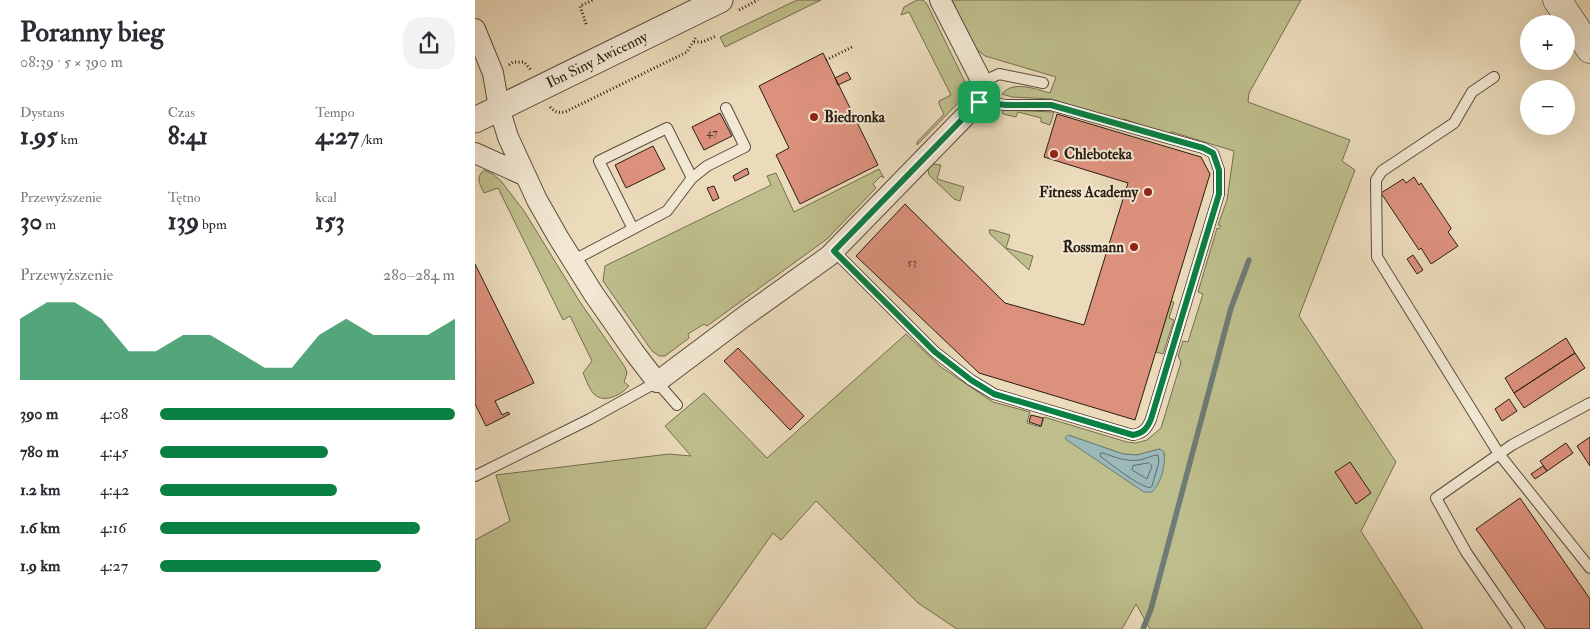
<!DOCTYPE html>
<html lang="pl">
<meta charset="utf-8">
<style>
body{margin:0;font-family:"IM FELL Double Pica",serif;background:#f2f2f3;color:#2b2b33;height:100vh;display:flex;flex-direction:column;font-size:19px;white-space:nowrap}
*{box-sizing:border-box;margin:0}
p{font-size:16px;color:#7c7c81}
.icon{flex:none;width:28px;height:28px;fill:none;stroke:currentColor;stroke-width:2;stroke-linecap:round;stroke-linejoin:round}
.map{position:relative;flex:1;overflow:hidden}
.panel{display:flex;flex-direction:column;background:#fff;width:475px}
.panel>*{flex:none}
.buttons{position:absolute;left:1045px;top:15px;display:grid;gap:10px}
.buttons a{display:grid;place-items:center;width:55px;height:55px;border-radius:50%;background:#fff;box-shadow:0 5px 20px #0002;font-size:25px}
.pin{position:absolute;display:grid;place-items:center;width:42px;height:42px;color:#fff;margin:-21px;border-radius:10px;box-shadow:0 2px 8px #0006}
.round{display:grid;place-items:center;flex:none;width:52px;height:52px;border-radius:20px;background:#f2f2f3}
.headline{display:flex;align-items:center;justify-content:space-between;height:85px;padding:0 20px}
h1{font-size:28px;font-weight:700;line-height:38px}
.figures{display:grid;grid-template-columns:repeat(3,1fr);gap:8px;height:85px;padding:5px 20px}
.figures div{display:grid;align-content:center}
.figures b{font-size:25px;font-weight:700}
.figures small{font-size:14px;font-weight:400}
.figures p{font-size:14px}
.chart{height:140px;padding:10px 20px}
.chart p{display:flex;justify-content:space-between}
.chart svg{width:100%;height:90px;margin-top:5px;fill:#0b8043;opacity:.7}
ul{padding:0 20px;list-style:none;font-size:16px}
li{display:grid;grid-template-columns:80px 60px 1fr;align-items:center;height:38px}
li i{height:12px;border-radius:6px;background:#0b8043}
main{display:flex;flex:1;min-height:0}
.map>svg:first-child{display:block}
.green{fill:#bebe8c;stroke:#746e4f;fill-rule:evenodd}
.water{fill:#9cb9ba;stroke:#6e7b77}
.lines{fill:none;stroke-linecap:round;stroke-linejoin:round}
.shore{stroke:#636b66;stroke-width:1}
.stream{stroke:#6e7b77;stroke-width:5.5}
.building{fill:#dc917d;stroke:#2a1d12}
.service-casing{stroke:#5a4c3c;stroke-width:12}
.minor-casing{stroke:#5a4c3c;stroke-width:22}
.tertiary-casing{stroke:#5a4c3c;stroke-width:27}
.secondary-casing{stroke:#2a1d12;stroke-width:29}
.path{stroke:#2a1d12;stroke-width:3;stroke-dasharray:1 2.5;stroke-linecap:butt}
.service{stroke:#f2e8d3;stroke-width:10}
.minor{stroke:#f2e8d3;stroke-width:20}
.tertiary{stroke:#f2e8d3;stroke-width:25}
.secondary{stroke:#f2e8d3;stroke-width:28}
.route-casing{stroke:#fff;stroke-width:10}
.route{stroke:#0b8043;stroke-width:6}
.poi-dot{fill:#8f2418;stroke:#f2e8d3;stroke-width:2}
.labels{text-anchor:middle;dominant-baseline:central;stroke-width:4;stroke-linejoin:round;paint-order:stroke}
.number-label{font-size:12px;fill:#563a2d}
.street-label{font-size:15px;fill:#2a1d12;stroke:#f2e8d3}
.poi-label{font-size:15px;font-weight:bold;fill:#2a1d12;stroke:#f2e8d3;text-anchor:start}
</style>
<main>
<section class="panel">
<div class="headline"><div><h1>Poranny bieg</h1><p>08:39 · 5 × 390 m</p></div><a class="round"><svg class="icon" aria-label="share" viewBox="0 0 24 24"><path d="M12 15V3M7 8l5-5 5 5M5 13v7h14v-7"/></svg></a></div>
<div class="figures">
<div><p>Dystans</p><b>1.95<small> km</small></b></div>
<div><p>Czas</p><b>8:41</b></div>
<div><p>Tempo</p><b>4:27<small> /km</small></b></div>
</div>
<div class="figures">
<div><p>Przewyższenie</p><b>30<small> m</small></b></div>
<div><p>Tętno</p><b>139<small> bpm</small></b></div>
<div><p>kcal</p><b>153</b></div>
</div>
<div class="chart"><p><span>Przewyższenie</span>280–284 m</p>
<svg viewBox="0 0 160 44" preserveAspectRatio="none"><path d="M0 44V14L10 6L20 6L30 14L40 30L50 30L60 22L70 22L80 30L90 38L100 38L110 22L120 14L130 22L140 22L150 22L160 14V44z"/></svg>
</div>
<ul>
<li><b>390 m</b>4:08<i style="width:100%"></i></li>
<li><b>780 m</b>4:45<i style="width:57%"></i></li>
<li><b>1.2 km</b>4:42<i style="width:60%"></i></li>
<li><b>1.6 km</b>4:16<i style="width:88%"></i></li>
<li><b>1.9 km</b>4:27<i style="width:75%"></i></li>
</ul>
</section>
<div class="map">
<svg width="1115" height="629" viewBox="0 0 1115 629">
<rect width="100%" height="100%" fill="#ebdbbb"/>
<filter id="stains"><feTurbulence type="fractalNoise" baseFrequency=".004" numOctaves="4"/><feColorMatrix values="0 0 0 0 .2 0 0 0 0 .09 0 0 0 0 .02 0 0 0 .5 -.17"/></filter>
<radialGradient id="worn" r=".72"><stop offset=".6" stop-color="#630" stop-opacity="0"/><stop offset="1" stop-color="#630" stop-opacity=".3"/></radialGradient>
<path class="green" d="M322,0H346L250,47L245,37Z
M442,0H448L452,4L491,84L493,90L491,95L442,145V142L469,114L464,104V101L476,95L434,12L426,15L429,7Z
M477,0H826L774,93L773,102L875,140L867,161L880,170L824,316L921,462L886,531L948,629H675L661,604L647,629H482L443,603L341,501L306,540L298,533L230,629H0V540L35,521L21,475L194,454L216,456L190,426L229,393L292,458L431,334L466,367L518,402L555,412L552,423L566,427L569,417L652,442L661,443L672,440L686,428L706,362L703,356L708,341L713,342L728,294L723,292L742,228L744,229L746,226L743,225L752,200L759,151L697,132L692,134L649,119L646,120L576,99L537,97L527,94C538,80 560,89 575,93L581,77L510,56L499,47ZM596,436L648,454L662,455L685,449L690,455L656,483L590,438Z
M530,110L579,112L575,125L566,122V118L543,112L541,117L528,114L527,111Z
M457,164L466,165L462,179L489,187L485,201L479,199L454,175L453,169Z
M404,169L409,178L406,176L398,184L401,188L352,239L232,326L229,324L213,334L214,338L190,356H184L177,351L128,281L130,266L296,185L292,176L301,173L319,212Z
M9,170L18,174L26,181L49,211L105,302L150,367L152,373L149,382L154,386C146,395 129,404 119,394C114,389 111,379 108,373L117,361L95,316L88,320L23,188L9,193C5,184 0,178 9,170Z
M514,230H518L535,235L531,248L558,256L554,270L515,234Z
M696,301L699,302L694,318L699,320L688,354L681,352Z"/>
<path class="water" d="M593,435L648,454L662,455L685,449L689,452C691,464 686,484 677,492H669L592,440L590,438Z"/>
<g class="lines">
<path class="shore" d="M628,453C640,457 651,462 664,460C671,459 677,455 683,455L684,462L677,486L675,488C660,484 639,466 626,457L625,454Z
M674,463L677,466L672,479L657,470L658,466Z"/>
<path class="stream" d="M668,629L676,609L756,308L774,260"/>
</g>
<path class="building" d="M348,53L403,165L325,204L301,155L314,148L284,86Z
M372,72L376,79L363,85L360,78Z
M245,113L257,136L229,150L217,127Z
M582,114L726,157L735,174L660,420L504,373L381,256L430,204L530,303L609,325L653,183L569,157Z
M178,146L190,169L151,188L140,165Z
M272,168L274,174L260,181L258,176Z
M939,177L944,185L946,183L976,228V229L973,232L983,246L956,264L946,248L944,250L906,193L928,179L931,183Z
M239,186L244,198L238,201L232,188Z
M938,255L948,270L942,274L932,259Z
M0,264L59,383L20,401L27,415L33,412L35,414L11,426L0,404Z
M1091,338L1100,353L1039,393L1030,378Z
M263,348L329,416L315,430L249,361Z
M1100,353L1110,368L1049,408L1039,393Z
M1034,399L1042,411L1027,421L1020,409Z
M556,415L568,418L566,426L554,422Z
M1115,437V466L1102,446Z
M1091,443L1098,453L1072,471L1065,461Z
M875,462L896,493L881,504L860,472Z
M1068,466L1072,471L1060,479L1056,474Z
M1045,498L1115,599V629H1071L1001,529Z"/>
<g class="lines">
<g class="service-casing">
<path id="service" d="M1019,77L997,92L979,123L907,171L901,180L902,257L1024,454L1115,568
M507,82L524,74L568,83
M217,178L232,166L270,147L251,108
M359,251L460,352L496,380L519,394L658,435C668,433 672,429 676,419L744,194V170L738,153L728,148L576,105H531L504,102
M97,261L192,211L217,178L192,128L124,161L158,229
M0,476L115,419L182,382L202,405
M1044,629L991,552L961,498L1037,445L1115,403"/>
</g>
<g class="minor-casing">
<path id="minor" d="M0,29L18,73L24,108L33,137L62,200L83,237L118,293L159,352L182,382L270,316L354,256L504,102L507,82L465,0
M0,153L51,176"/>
</g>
<g class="tertiary-casing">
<path id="tertiary" d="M0,120L245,0"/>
</g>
<g class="secondary-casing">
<path id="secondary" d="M1082,0L1115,49"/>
</g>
<path class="path" d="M264,10L283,0
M111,24L105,6L118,0
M219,42H228L241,36
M351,60L377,47
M34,65L38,62H49L56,70
M75,107C80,112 83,113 90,112L212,52L221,37"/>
<use href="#service" class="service"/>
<use href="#minor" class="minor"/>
<use href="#tertiary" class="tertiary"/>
<use href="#secondary" class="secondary"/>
</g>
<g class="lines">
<g class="route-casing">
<path id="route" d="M504,102L531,105H576L728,148L738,153L744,170V194L676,419C672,429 668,433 658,435L519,394L496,380L460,352L359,251Z"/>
</g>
<use href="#route" class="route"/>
</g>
<g class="poi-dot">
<circle cx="339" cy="117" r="5"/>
<circle cx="579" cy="154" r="5"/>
<circle cx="673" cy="192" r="5"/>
<circle cx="659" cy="247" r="5"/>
</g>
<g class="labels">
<g class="number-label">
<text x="237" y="132">47</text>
<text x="437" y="262">53</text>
</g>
<g class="street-label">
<text transform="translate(122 60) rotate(-26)">Ibn Siny Awicenny</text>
</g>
<g class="poi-label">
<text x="349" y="117">Biedronka</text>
<text x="589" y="154">Chleboteka</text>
<text x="663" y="192" text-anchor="end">Fitness Academy</text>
<text x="649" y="247" text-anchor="end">Rossmann</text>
</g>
</g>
<rect width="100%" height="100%" filter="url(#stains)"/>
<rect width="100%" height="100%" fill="url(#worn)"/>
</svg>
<div class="buttons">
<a>+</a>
<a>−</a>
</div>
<div class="pin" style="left:504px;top:102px;background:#1e9e55"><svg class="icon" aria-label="arrive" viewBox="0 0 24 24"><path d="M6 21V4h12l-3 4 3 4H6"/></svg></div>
</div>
</main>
